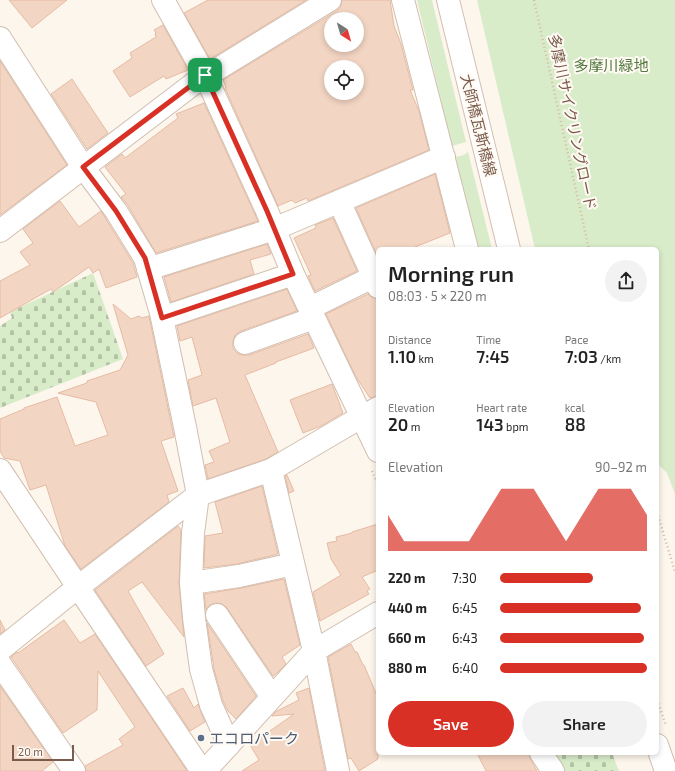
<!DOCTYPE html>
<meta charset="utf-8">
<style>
body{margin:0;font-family:"Exo 2","Noto Sans JP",sans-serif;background:#f2f2f2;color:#222;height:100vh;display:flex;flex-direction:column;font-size:15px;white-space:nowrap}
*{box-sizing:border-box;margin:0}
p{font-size:13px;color:#767676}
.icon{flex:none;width:22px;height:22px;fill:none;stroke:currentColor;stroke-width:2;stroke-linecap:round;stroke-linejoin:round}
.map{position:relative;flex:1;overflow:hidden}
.sheet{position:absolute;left:376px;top:247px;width:283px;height:508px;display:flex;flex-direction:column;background:#fff;border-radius:6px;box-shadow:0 2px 6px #0003}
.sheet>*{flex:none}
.needle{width:26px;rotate:143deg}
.controls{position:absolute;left:324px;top:12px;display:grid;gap:8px}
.controls a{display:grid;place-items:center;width:40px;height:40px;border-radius:50%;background:#fff;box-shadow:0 2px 6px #0003;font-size:20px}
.scale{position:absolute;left:12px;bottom:10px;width:62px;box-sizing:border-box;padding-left:4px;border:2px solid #7a5c4d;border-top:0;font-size:11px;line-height:14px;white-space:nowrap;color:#7a5c4d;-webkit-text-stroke:3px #fffaf3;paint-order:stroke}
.pin{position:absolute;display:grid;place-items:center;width:34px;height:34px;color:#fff;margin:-17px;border-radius:8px;box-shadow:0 2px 6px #0006}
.round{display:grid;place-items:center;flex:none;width:42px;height:42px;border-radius:21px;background:#f2f2f2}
.overview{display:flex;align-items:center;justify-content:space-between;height:68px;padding:0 12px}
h1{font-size:22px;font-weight:600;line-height:30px}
.figures{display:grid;grid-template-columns:repeat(3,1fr);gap:6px;height:68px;padding:4px 12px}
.figures div{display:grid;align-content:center}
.figures b{font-size:17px;font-weight:600}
.figures small{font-size:11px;font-weight:400}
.figures p{font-size:11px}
.chart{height:112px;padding:8px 12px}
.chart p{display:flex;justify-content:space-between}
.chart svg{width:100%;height:72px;margin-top:4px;fill:#d93025;opacity:.7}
.cta{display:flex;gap:8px;margin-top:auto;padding:8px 12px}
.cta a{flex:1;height:46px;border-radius:24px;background:#d93025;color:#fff;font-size:16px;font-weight:600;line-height:46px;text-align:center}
.cta a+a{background:#f2f2f2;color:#222}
ul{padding:0 12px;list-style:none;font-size:13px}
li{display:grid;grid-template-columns:64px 48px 1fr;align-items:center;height:30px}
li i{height:10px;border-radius:5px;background:#d93025}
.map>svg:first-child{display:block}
.green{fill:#d8ecc9}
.cemetery{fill:url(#cemetery-stones)}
.building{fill:#f3d5c3;stroke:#e6bba3;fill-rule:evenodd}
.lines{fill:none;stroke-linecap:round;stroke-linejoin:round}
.minor-casing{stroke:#d1beb0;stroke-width:24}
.path{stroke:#d9b8a5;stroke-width:2.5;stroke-dasharray:1 3;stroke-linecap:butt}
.minor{stroke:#fff;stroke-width:22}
.route-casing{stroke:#fff;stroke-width:8}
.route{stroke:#d93025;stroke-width:5}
.service-dot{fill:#5c6f8a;stroke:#fffaf3;stroke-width:1.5}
.labels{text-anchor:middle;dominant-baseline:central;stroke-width:4;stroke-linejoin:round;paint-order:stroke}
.park-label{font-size:15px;fill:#537a41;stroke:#fffaf3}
.street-label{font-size:15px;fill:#7a5c4d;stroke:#fffaf3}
.service-label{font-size:15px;fill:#4e5e75;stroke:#fffaf3;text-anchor:start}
</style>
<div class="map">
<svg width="675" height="771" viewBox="0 0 675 771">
<defs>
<pattern id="cemetery-stones" width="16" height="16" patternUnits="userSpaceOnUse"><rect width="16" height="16" fill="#d8ecc9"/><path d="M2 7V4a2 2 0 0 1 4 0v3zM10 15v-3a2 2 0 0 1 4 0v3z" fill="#b4c2a5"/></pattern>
</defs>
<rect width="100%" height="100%" fill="#fdf6ec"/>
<path class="green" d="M417,0H432L466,142L452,146Z
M477,0H675V494L667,473L657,463V249H535Z
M468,152L492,249H478L455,157L464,155Z"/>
<path class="cemetery" d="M93,273L123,359L0,408V326L12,318L10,312Z
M551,753H612L619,771H562Z"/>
<path class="building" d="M9,0H67L32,28Z
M208,0H306L210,59L184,13Z
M342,0H390L394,26L401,44L413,90H410L419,111L429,150L308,201L307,198L295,203L292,200L278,206L225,88L226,87L223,80L337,11L341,6ZM331,19H357V45H331ZM331,67H357V93H331Z
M163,25L188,70L166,79L164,76L130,97L113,71L132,58L130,53L156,37L155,34L156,33L154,30Z
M0,61L67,165L0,215Z
M72,79L108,133L87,149L51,94Z
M204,103L258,221L156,253L127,204L121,197L126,194L105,167L122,154L125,158L178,118L176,114Z
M435,174L450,233L410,249H378V257L356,208Z
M60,201L79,227L101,211L133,263L137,277L106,288L99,269L93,273L89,267L53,292L51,289L0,318V281L30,265L20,252L33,243L23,229Z
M333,218L357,271L315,291L308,276L311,275L294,238L316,228L315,225Z
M267,244L271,254L250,260L254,274L171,302L164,277Z
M287,289L297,311L241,331L235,335L233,341V348L237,353L242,355H249L308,334L314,348L276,362V363L245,375L278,452L266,459L208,479L205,465L214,462L209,451L230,442L216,398L193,406L188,380L202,375L192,337L180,341L177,326Z
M368,294L371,297L378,299V396L370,398L356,377L326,314Z
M113,304L131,319L139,316L142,318L149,316L174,437L161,441L178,491L167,495L169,502L81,569L65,546L46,485L30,490L20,461L4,458L0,451V419L24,409V408L57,397L75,446L108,435L96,402L58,393L87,383V381L120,370L128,355Z
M332,384L343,413L321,426L303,433L290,400Z
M287,475L294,491L289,493L285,476Z
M262,486L278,554L237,564L204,568L205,536L223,533L215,502Z
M378,524V570L362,577L370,589L367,591L369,594L320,621L313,592L341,575L331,559L327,543L337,541L336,537L352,533V532Z
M178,526L181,530L179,584L184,637L142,582L128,591L164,654L146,666L95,590Z
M284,579L300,645L282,657L286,664L277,673L273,676L227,608L222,604L216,603L210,605L206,610L204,594L241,588Z
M0,620L5,630L0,634Z
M64,620L80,643L95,634L187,771H86L85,766L123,745L119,739L135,727L98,671L97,710L63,733L11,657L17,652L18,653Z
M207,623L256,696L236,719L228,711L223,701L213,666V665L214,664L213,662Z
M351,644L355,652H357L363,665H364L378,698V759L359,771L351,758L348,759L328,657Z
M0,686L53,762L42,771H0Z
M183,688L194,708L198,704L205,722L190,731L167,696Z
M309,688L325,771H242L259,760L250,745L294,714L272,716L275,712L299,700L296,693Z
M477,753H528L531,760L537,771H486Z"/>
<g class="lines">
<g class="minor-casing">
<path id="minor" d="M163,0L205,75L267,211L293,274L378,451
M403,0L467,249
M448,0L509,249
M0,38L83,167L116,211L145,258L161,313L185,427L198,495L193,533L191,583L194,618L201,669L211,705L229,745
M339,201L378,287
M0,231L205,75L216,70L330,0
M148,269L274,229L444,157
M310,308L373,277
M162,318L293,274
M245,343L314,318
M0,470L88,602L202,771
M271,470L314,651L338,771
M191,583L239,576L293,564
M217,615L272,697
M0,650L78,587L198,495L271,470L351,423L378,408
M0,664L74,771
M657,745L666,771
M541,753L553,771
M205,771L314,651L378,613"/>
</g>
<path class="path" d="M534,0L589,249
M372,471L378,485
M657,512L675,572
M657,700L666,725"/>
<use href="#minor" class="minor"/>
</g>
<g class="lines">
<g class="route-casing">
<path id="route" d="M205,75L267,211L293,274L162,318L145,258L116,211L83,167Z"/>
</g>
<use href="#route" class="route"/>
</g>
<circle class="service-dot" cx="201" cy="738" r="4"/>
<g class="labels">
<g class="park-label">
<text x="611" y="65">多摩川緑地</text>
</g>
<g class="street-label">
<text transform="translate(573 122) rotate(78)">多摩川サイクリングロード</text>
<text transform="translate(479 125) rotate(76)">大師橋瓦斯橋線</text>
</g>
<g class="service-label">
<text x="209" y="738">エコロパーク</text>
</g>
</g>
</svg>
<div class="controls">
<a><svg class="needle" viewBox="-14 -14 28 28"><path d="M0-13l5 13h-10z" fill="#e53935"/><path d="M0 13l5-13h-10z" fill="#767676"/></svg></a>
<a><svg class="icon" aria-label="locate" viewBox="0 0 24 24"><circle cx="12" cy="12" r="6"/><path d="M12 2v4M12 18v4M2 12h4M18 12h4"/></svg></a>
</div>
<div class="scale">20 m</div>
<div class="pin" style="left:205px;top:75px;background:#1e9e55"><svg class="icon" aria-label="arrive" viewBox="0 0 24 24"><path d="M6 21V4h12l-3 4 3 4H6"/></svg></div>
<section class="sheet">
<div class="overview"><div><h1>Morning run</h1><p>08:03 · 5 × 220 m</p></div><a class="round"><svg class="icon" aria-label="share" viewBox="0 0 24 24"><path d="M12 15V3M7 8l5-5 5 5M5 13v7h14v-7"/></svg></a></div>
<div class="figures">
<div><p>Distance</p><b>1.10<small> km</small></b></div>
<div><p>Time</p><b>7:45</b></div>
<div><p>Pace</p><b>7:03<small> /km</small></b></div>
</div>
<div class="figures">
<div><p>Elevation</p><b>20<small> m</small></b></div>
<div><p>Heart rate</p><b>143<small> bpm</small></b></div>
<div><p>kcal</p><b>88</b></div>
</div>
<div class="chart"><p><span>Elevation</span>90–92 m</p>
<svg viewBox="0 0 160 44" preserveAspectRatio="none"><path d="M0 44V22L10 38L20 38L30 38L40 38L50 38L60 22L70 6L80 6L90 6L100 22L110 38L120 22L130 6L140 6L150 6L160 22V44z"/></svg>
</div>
<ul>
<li><b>220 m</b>7:30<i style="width:63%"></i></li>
<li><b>440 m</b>6:45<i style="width:96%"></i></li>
<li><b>660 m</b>6:43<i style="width:98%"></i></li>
<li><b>880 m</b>6:40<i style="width:100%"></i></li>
</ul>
<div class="cta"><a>Save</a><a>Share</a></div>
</section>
</div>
